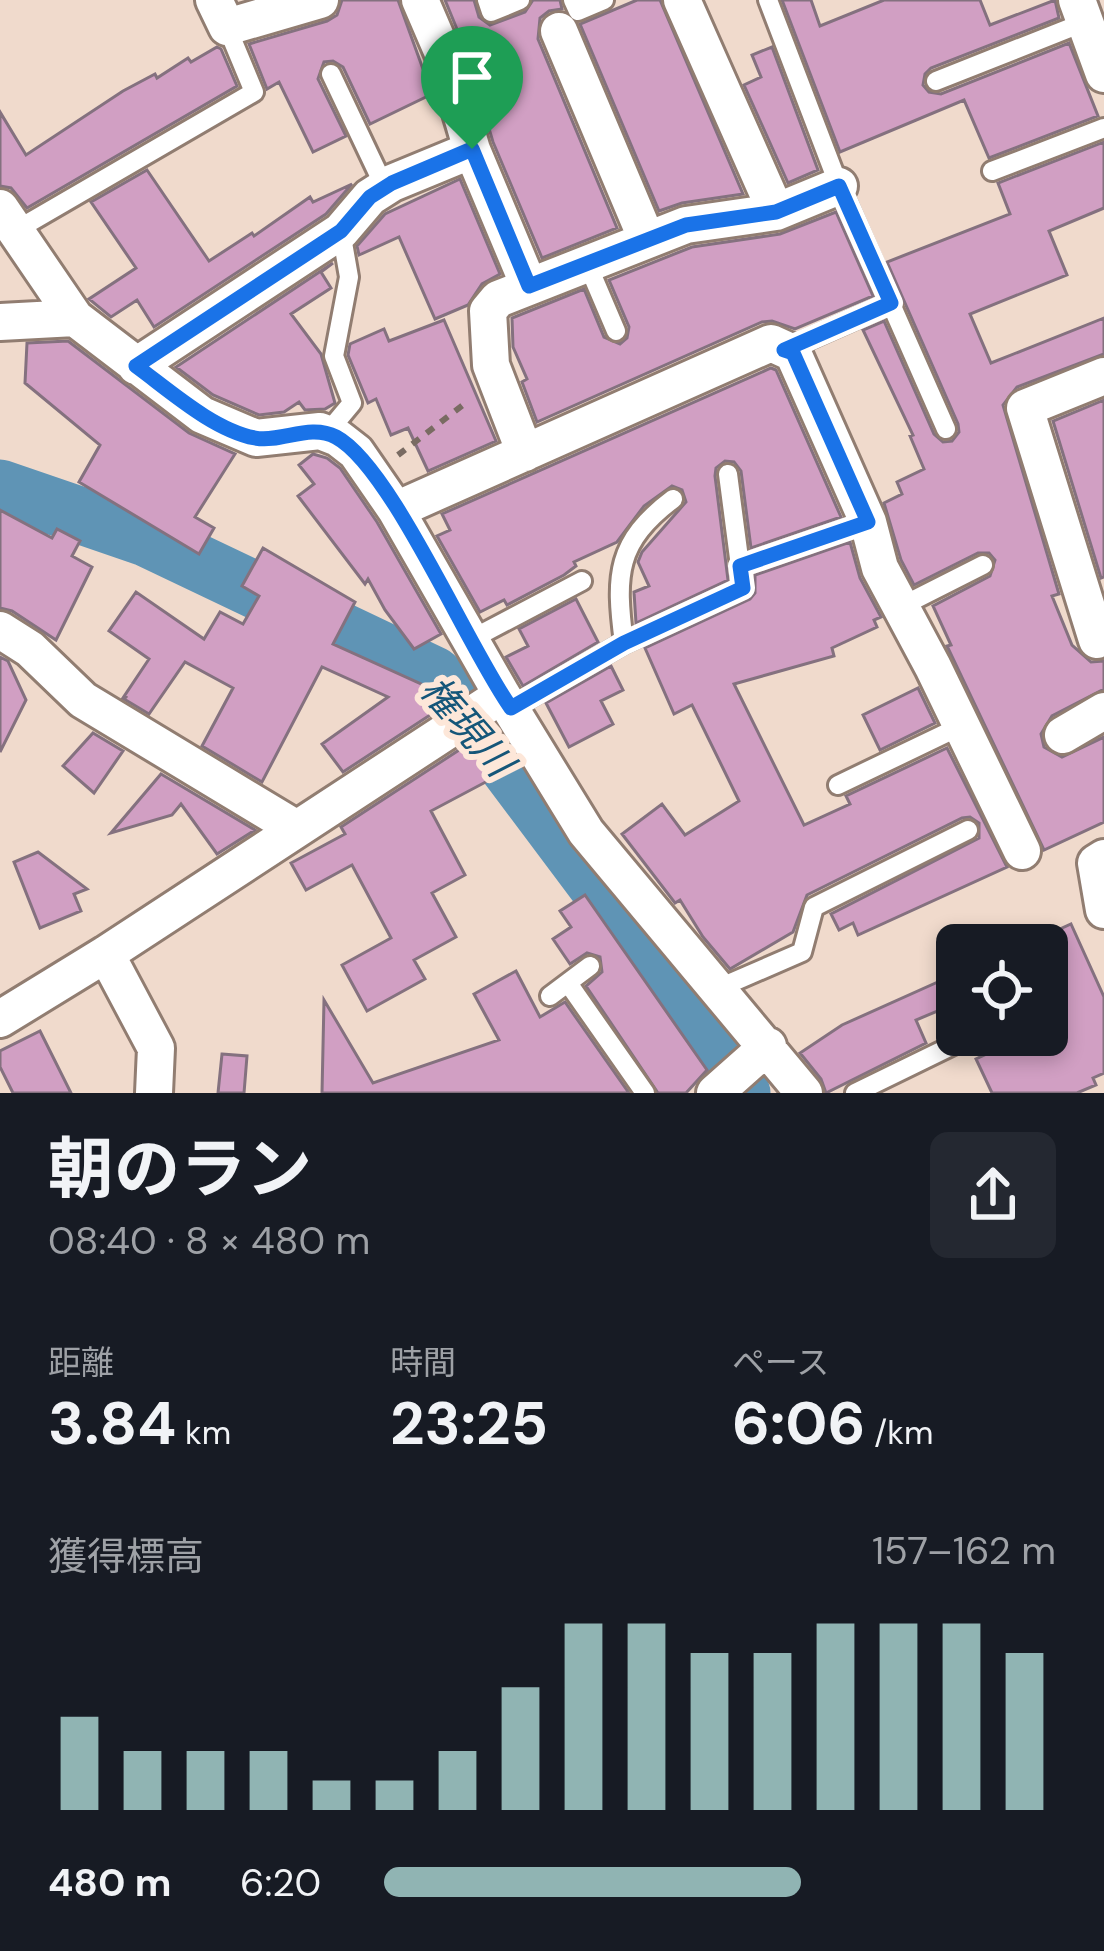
<!DOCTYPE html>
<html lang="ja">
<meta charset="utf-8">
<style>
body{margin:0;font-family:"DM Sans","Noto Sans JP",sans-serif;background:#242831;color:#f1f3f6;height:100vh;display:flex;flex-direction:column;font-size:45px;white-space:nowrap}
*{box-sizing:border-box;margin:0}
p{font-size:39px;color:#9ea1a6}
.icon{flex:none;width:66px;height:66px;fill:none;stroke:currentColor;stroke-width:2;stroke-linecap:round;stroke-linejoin:round}
.map{position:relative;height:1093px;overflow:hidden}
.details{display:flex;flex-direction:column;background:#171b24;flex:1}
.details>*{flex:none}
.buttons{position:absolute;left:936px;top:924px;display:grid;gap:24px}
.buttons a{display:grid;place-items:center;width:132px;height:132px;border-radius:18px;background:#171b24;box-shadow:0 6px 18px #0003;font-size:60px}
.pin{position:absolute;display:grid;place-items:center;width:102px;height:102px;color:#fff;margin:-123px -51px;border-radius:50% 50% 50% 0;rotate:-45deg;box-shadow:0 0 12px #0007}
.pin .icon{rotate:45deg}
.round{display:grid;place-items:center;flex:none;width:126px;height:126px;border-radius:18px;background:#242831}
.overview{display:flex;align-items:center;justify-content:space-between;height:204px;padding:0 48px}
h1{font-size:66px;font-weight:700;line-height:90px}
.figures{display:grid;grid-template-columns:repeat(3,1fr);gap:18px;height:204px;padding:12px 48px}
.figures div{display:grid;align-content:center}
.figures b{font-size:60px;font-weight:700}
.figures small{font-size:33px;font-weight:400}
.figures p{font-size:33px}
.chart{height:336px;padding:24px 48px}
.chart p{display:flex;justify-content:space-between}
.chart svg{width:100%;height:216px;margin-top:12px;stroke:#90b4b3;stroke-width:6}
ul{padding:0 48px;list-style:none;font-size:39px}
li{display:grid;grid-template-columns:192px 144px 1fr;align-items:center;height:90px}
li i{height:30px;border-radius:15px;background:#90b4b3}
.map>svg:first-child{display:block}
.lines{fill:none;stroke-linecap:round;stroke-linejoin:round}
.river{stroke:#5f94b5;stroke-width:57}
.building{fill:#d19fc3;stroke:#84717f;stroke-width:3}
.lane-casing{stroke:#917d71;stroke-width:24}
.street-casing{stroke:#917d71;stroke-width:42}
.path{stroke:#796b62;stroke-width:6;stroke-dasharray:9 9;stroke-linecap:butt}
.lane{stroke:#fff;stroke-width:18}
.street{stroke:#fff;stroke-width:36}
.route-casing{stroke:#fff;stroke-width:24}
.route{stroke:#1a73e8;stroke-width:15}
.labels{text-anchor:middle;dominant-baseline:central;stroke-width:12;stroke-linejoin:round;paint-order:stroke}
.water-label{font-size:39px;font-style:italic;fill:#155679;stroke:#fde7d9}
</style>
<div class="map">
<svg width="1104" height="1093" viewBox="0 0 1104 1093">
<rect width="100%" height="100%" fill="#f0dacc"/>
<g class="lines">
<path class="river" d="M0,488L146,538L434,675L451,691L678,994L742,1093"/>
</g>
<path class="building" d="M342,0H398L432,94L370,124L343,67L333,61L324,62L318,79L346,136L313,152L279,82L267,89L249,44L327,21L337,15Z
M445,0H474L479,17L490,25L525,12L533,0H560L562,9L549,11L540,18L538,39L617,228L542,258L493,142L466,51Z
M637,0H660L743,194L682,203L659,211L580,24Z
M782,0H811L820,26L884,0H980L990,25L1055,0L1059,18L931,68L925,74L923,85L929,92L941,94L1069,43L1098,116L989,158L964,100L840,152Z
M217,47L221,49L237,86L27,208L11,188L0,186V112L26,155L123,91L155,74L157,78L188,58L191,62Z
M772,47L818,170L788,183L744,85L761,77L752,55Z
M1104,142V208L1049,231L1067,275L970,314L991,363L1104,318V354L1017,387L1003,405L1059,594L1052,596L1072,645L1091,662L1104,661V689L1052,716L1041,734L1044,747L1062,757L1104,737V822L1044,850L947,646L951,645L933,606L990,576L995,560L989,553H978L914,585L901,560L884,503L902,494L897,482L924,469L910,436L913,435L863,330L884,321L934,434L943,442L952,441L959,432L958,424L887,262L1010,214L998,183Z
M147,170L209,261L252,233L254,236L310,197L313,202L352,184L326,214L154,327L137,300L111,317L89,299L136,268L91,202Z
M460,179L500,274L482,284L468,305L435,319L399,237L359,255L357,246L385,214Z
M836,212L873,296L795,329L772,321L762,322L537,422L522,382L527,379L513,347L512,318L584,289L604,337L620,344L627,338L629,327L609,280L692,247L780,234Z
M333,263L321,272L331,288L291,314L321,354L335,403L325,409L305,410L299,402L284,412L259,415L213,395L176,367Z
M444,320L496,441L428,471L408,428L391,435L376,399L368,403L348,355L350,344L384,329L389,341Z
M68,341L189,433L235,454L195,517L214,528L199,554L79,482L100,445L25,383L27,343Z
M771,368L776,370L841,517L751,548L741,471L734,462L725,461L716,468L715,476L728,580L636,623L634,592L649,586L638,562L642,552L686,502L682,490L672,486L644,506L617,542L574,562L576,566L564,575L507,605L504,600L480,612L437,536L450,530L442,514Z
M1104,400V577L1101,578L1053,421Z
M313,454L327,458L340,468L377,522L441,634L414,649L385,610L368,579L365,584L298,496L314,484L299,465Z
M0,510L52,538L57,529L80,541L72,556L92,567L56,640L12,611L0,608Z
M850,542L860,578L881,617L874,620L877,627L832,648L834,656L734,684L804,825L850,804L846,796L947,748L1007,867L858,935L853,923L839,930L831,914L979,838V823L970,817L962,818L807,895L793,932L730,969L703,937L680,900L675,903L622,834L662,804L685,835L739,801L692,705L674,714L645,648L750,599L755,593V575Z
M263,548L355,602L333,644L421,684L428,695L436,691L447,696L450,702L343,772L322,744L388,697L322,667L262,782L202,746L233,688L185,662L149,714L124,699L127,696L123,698L149,659L109,631L136,592L204,639L220,612L243,624L259,596L242,586Z
M576,599L598,642L523,686L506,657L528,646L519,629Z
M0,657L8,661L26,700L0,752Z
M611,666L623,690L601,701L613,724L569,747L546,703Z
M918,688L935,723L880,750L863,715Z
M93,733L123,751L94,793L63,766Z
M476,739L497,776L431,811L465,875L432,893L456,937L414,960L425,979L367,1011L342,965L391,938L352,865L306,890L291,863L345,834L341,827Z
M161,774L255,830L217,854L181,804L172,815L111,833Z
M38,852L87,889L74,894L81,911L40,928L14,862Z
M585,895L707,1070L686,1093H658L586,986L602,972L600,957L587,953L570,964L553,939L571,927L560,911Z
M1071,924L1104,997V1073L1093,1078L1096,1085L1077,1093H992L976,1059L1027,1035H1047V935Z
M516,971L540,1017L565,1002L629,1093H322L324,1000L373,1083L499,1040L474,994Z
M949,977L957,1003L916,1020L926,1043L826,1093L821,1079L800,1053L842,1025Z
M40,1031L71,1093H13L0,1067V1051Z
M222,1054L247,1056L244,1093H218Z"/>
<g class="lines">
<g class="lane-casing">
<path id="lane" d="M487,0L491,12L520,0
M573,0L578,11L604,0
M768,0L839,186L946,429
M331,74L385,188
M936,81L1085,22
M992,171L1104,128
M13,232L254,92L227,27
M587,263L616,331
M785,350L891,303
M327,433L352,403L334,356L349,277L341,231
M728,474L740,566
M900,607L983,565
M470,640L582,581
M624,643C615,575 616,542 673,499
M511,708L624,643L743,588L740,566L868,522
M838,785L961,726
M568,983L645,1093
M719,988L802,952L814,907L968,830
M550,996L590,966
M855,1093L974,1035"/>
</g>
<g class="street-casing">
<path id="street" d="M214,0L227,27L320,0
M420,0L445,58L472,150L529,286
M682,0L776,212
M1077,0L1104,74
M559,31L647,240
M0,208L75,318L202,415L256,438L320,431L338,438L356,452L396,510L502,695L586,832L804,1093
M0,322L75,318
M136,366L341,231L370,197L392,183L472,150
M525,453L491,365L488,311L498,299L686,225L776,212L839,186
M396,510L771,343L793,353L868,522L880,568L933,667L1022,851
M0,630L30,649L83,700L295,828
M1097,640L1025,408L1104,376
M1063,735L1104,711
M1104,858L1096,863L1104,910
M106,954L156,1048L154,1093
M0,1019L106,954L502,695
M715,1093L768,1046"/>
</g>
<path class="path" d="M398,455L468,401"/>
<use href="#lane" class="lane"/>
<use href="#street" class="street"/>
</g>
<g class="lines">
<g class="route-casing">
<path id="route" d="M472,149L529,286L686,225L776,212L839,186L891,303L784,350L793,353L868,522L740,566L743,588L624,643L511,708C469,650 391,466 336,437C309,423 282,443 255,438C213,430 169,390 136,366L341,231L370,197L392,183Z"/>
</g>
<use href="#route" class="route"/>
</g>
<g class="labels">
<g class="water-label">
<text transform="translate(467 726) rotate(49)">権現川</text>
</g>
</g>
</svg>
<div class="buttons">
<a><svg class="icon" aria-label="locate" viewBox="0 0 24 24"><circle cx="12" cy="12" r="6"/><path d="M12 2v4M12 18v4M2 12h4M18 12h4"/></svg></a>
</div>
<div class="pin" style="left:472px;top:149px;background:#1e9e55"><svg class="icon" aria-label="arrive" viewBox="0 0 24 24"><path d="M6 21V4h12l-3 4 3 4H6"/></svg></div>
</div>
<section class="details">
<div class="overview"><div><h1>朝のラン</h1><p>08:40 · 8 × 480 m</p></div><a class="round"><svg class="icon" aria-label="share" viewBox="0 0 24 24"><path d="M12 15V3M7 8l5-5 5 5M5 13v7h14v-7"/></svg></a></div>
<div class="figures">
<div><p>距離</p><b>3.84<small> km</small></b></div>
<div><p>時間</p><b>23:25</b></div>
<div><p>ペース</p><b>6:06<small> /km</small></b></div>
</div>
<div class="chart"><p><span>獲得標高</span>157–162 m</p>
<svg viewBox="0 0 160 44" preserveAspectRatio="none"><path d="M5 44V25M15 44V32M25 44V32M35 44V32M45 44V38M55 44V38M65 44V32M75 44V19M85 44V6M95 44V6M105 44V12M115 44V12M125 44V6M135 44V6M145 44V6M155 44V12"/></svg>
</div>
<ul>
<li><b>480 m</b>6:20<i style="width:62%"></i></li>
</ul>
</section>
